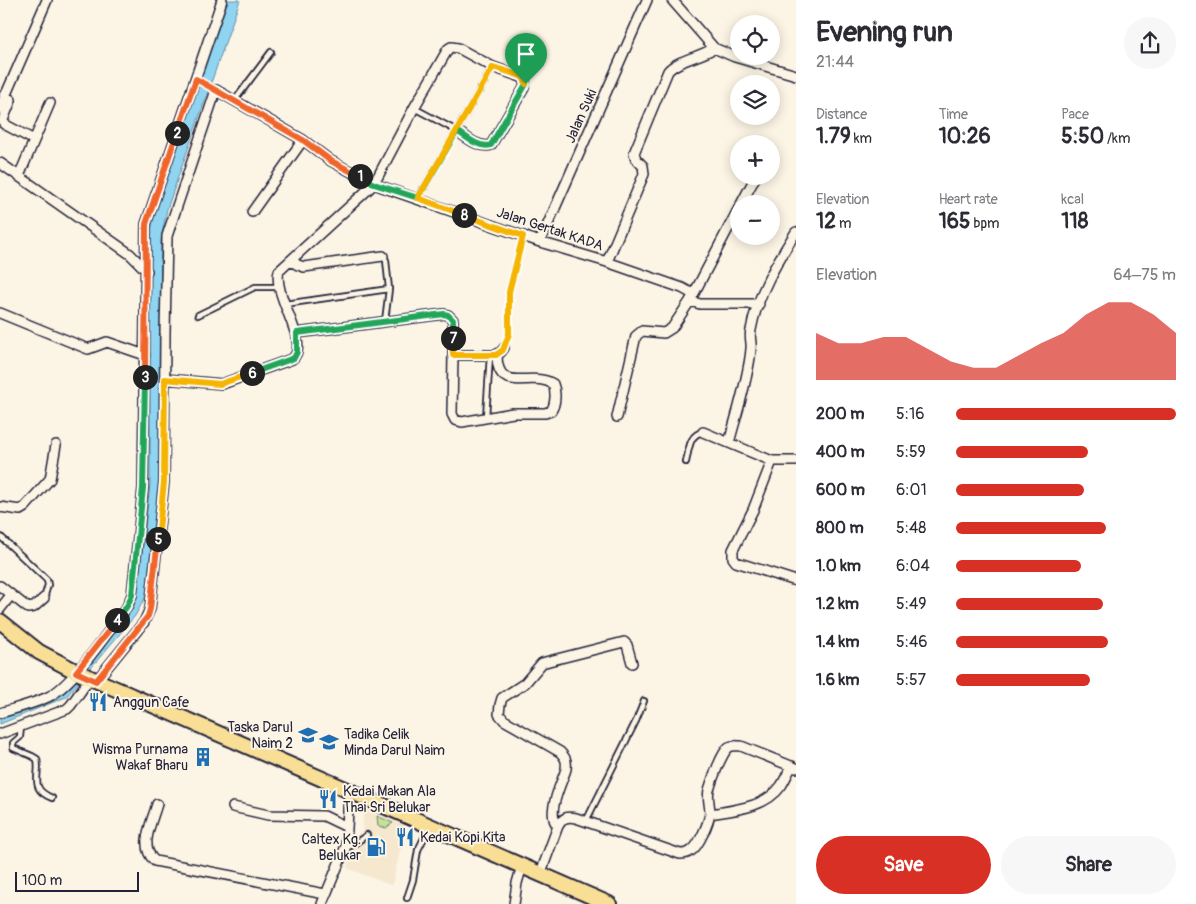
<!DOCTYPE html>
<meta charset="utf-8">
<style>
body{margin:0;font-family:Pangolin,sans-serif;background:#f7f7f7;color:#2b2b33;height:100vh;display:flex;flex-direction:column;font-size:19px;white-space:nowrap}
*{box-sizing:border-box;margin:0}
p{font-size:16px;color:#7c7c81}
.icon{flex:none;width:28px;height:28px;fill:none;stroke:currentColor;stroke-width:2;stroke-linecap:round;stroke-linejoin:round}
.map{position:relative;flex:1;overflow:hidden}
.details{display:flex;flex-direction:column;background:#fff;width:400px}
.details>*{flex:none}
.controls{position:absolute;left:730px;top:15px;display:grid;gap:10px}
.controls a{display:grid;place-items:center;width:50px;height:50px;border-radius:50%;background:#fff;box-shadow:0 2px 12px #0003;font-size:25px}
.scale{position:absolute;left:15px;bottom:12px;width:124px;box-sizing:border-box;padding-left:5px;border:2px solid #22223b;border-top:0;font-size:14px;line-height:18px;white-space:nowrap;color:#22223b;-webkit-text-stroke:4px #fcf5e5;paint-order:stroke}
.pin{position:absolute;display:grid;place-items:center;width:42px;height:42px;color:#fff;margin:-51px -21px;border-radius:50% 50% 50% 0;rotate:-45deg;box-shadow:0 0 5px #0007}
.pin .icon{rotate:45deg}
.km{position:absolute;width:25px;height:25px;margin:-12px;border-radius:50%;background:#222;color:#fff;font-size:14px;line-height:25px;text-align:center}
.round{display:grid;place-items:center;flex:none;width:52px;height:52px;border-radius:26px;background:#f7f7f7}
.headline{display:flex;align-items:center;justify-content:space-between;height:85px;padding:0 20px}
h1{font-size:28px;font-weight:700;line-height:38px}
.stats{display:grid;grid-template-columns:repeat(3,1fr);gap:8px;height:85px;padding:5px 20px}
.stats div{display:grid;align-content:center}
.stats b{font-size:21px;font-weight:700}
.stats small{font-size:14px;font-weight:400}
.stats p{font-size:14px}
.chart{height:140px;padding:10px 20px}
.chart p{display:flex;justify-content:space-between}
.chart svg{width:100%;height:90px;margin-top:5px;fill:#d93025;opacity:.7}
.cta{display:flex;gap:10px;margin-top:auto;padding:10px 20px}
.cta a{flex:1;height:58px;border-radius:30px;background:#d93025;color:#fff;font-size:20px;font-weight:700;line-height:58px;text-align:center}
.cta a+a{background:#f7f7f7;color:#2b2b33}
ul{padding:0 20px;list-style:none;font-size:16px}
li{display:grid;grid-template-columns:80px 60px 1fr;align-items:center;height:38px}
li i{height:12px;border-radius:6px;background:#d93025}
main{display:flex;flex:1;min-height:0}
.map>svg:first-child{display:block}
.built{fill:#f5e8cf}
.green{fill:#c4e299;stroke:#73826a}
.water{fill:#8fd4f1;stroke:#638da8}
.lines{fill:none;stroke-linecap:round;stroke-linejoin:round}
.lane-casing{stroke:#22223b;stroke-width:8}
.street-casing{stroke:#22223b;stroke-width:12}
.primary-casing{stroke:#22223b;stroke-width:18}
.path{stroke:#22223b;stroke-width:1;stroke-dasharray:5 4;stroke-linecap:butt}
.lane{stroke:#fcf5e5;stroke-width:4.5}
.street{stroke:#fcf5e5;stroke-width:9}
.primary{stroke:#f9df96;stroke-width:14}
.split-1-casing{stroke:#fff;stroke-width:10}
.split-2-casing{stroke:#fff;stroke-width:10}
.split-3-casing{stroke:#fff;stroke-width:10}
.split-4-casing{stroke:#fff;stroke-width:10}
.split-5-casing{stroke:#fff;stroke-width:10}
.split-6-casing{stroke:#fff;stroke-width:10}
.split-7-casing{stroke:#fff;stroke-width:10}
.split-8-casing{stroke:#fff;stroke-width:10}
.split-9-casing{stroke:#fff;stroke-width:10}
.split-1{stroke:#22a559;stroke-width:6}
.split-2{stroke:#f0652b;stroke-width:6}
.split-3{stroke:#f0652b;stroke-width:6}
.split-4{stroke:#22a559;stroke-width:6}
.split-5{stroke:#f0652b;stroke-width:6}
.split-6{stroke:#f5b400;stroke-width:6}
.split-7{stroke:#22a559;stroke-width:6}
.split-8{stroke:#f5b400;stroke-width:6}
.split-9{stroke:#f5b400;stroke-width:6}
.labels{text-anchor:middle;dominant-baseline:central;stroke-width:4;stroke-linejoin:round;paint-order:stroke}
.street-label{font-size:14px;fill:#22223b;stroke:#fcf5e5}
.poi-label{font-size:14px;fill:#22223b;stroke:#fcf5e5;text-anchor:start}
</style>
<main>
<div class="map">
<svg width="796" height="904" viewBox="0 0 796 904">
<rect width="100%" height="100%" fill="#fcf5e5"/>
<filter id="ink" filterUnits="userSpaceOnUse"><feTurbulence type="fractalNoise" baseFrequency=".02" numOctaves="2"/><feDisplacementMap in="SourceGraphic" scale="10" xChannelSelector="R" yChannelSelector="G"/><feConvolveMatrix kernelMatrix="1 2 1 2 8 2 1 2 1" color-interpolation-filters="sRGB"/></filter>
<g filter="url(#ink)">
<path class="built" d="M364,806L406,825L392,886L347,868L354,837L362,832Z"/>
<path class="green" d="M377,816L393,823L386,828L378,826Z"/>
<path class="water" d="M228,0H240L167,209L161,240L159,487L146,596L135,616L66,697L0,724V719L59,694L129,610L137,594L150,485V239L155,206Z"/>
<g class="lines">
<g class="lane-casing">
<path id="lane" d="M196,79L216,90
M235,100L271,52
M414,108L457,131
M418,198L493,67
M383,257L386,260L389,289L385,321
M285,304L389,289
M198,315L255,287H278
M486,417L490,355
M686,462C689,450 689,434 703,432
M1,537L47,580L48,585L44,598
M21,727L20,737L13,743V748L32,756L37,759C41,776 28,788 52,798
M586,821L636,721L644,701
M347,846H351L367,835
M407,898L413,880L418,850L429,828"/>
</g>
<g class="street-casing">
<path id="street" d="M672,0L714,48L735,57L796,75
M4,95L11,100L3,120L4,124L34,140
M0,108L47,0
M0,163L130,254L147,271
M19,176L50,103
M741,204L756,176
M252,212L303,140
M540,242L647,0
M291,261L298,265L304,267L383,256
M607,262L644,174L643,166L636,159L634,153L668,71C677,60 701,57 714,48
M690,301L700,304H759
M0,313L88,349L107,342L145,355
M297,333L444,314L448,315L453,320V355H496L501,352L504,348
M453,355L452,414L455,420L462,422L513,413H545L551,411C556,404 556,391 553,384C532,370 497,396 497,355
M165,379L222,384L292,359C312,344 272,296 279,271L374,184L414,108L448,49L451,47L458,48L493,67L524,78L525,81L524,88L491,145C480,149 466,137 457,131
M617,417L636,336L642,331L664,333L672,328L690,301L739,208
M703,432L772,461H796
M729,443C736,416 749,376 751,349C752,343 749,337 751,330C757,295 777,262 796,232
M772,461L753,510L733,550V558L736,562L796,581
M0,507L20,510L25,507L50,479L56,445
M0,586L28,608L34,607L44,598
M0,609L11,595
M96,681L144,622L150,609L164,482L165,333L167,236L216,90L303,140L331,161L374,184L540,242L607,262L682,288L693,294
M0,713C16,708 33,704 48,697C73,685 109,630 127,607L132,595L143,488L146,224L222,0
M0,734L67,709L71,705L90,678
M157,804C152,822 138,847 155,861L325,894
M233,807L268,815L324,816L347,827
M710,814C734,810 765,808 781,786C785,780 788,772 792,766
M558,826C545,814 562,783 566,769C567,761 566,758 560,752L504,720L499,714L500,705L502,698L525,683L542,663L549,661L624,642L627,645L632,663
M540,875L558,826C563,818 566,816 576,818L680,854C684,854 687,854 691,851C699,846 709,822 710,813C710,805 707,798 709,790C712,780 722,752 729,747C733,745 737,746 741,746L796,768
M322,904L346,846L349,792
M514,904L517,883L522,866"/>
</g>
<g class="primary-casing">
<path id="primary" d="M0,621L39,652L77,672L609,904"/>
</g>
<path class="path" d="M507,340L509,334V292L520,245"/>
<use href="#lane" class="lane"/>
<use href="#street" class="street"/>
<use href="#primary" class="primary"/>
</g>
</g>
<g class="lines" filter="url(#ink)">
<g class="split-1-casing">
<path id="split-1" d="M360,176L374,184L418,198L457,131C466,137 480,149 491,145L526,84"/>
</g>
<g class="split-2-casing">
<path id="split-2" d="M177,133L196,79L303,140L331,161L360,176"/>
</g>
<g class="split-3-casing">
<path id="split-3" d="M145,377L146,224L177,133"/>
</g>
<g class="split-4-casing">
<path id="split-4" d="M117,620L127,606L132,595L143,488L145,377"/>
</g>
<g class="split-5-casing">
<path id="split-5" d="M117,620L76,672L96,681L148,616L150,609L158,539"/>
</g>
<g class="split-6-casing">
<path id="split-6" d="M158,539L164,482L165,379L220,384L252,373"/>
</g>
<g class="split-7-casing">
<path id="split-7" d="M252,373L294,358L297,352V333L444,314L448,315L453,320V338"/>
</g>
<g class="split-8-casing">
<path id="split-8" d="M453,338V355H496L503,350L509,334V292L523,236L464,215"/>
</g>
<g class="split-9-casing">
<path id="split-9" d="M464,215L418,198L493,67L521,76L524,78L526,84"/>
</g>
<use href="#split-1" class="split-1"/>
<use href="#split-2" class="split-2"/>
<use href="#split-3" class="split-3"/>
<use href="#split-4" class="split-4"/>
<use href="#split-5" class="split-5"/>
<use href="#split-6" class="split-6"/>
<use href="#split-7" class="split-7"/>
<use href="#split-8" class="split-8"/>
<use href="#split-9" class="split-9"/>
</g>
<defs>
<g id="restaurant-bare" transform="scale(1.5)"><path d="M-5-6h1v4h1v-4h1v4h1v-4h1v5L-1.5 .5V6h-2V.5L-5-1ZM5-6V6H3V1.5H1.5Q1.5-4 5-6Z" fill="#1f6fb2" stroke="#fcf5e5" stroke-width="2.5" paint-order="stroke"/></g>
<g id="school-bare" transform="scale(1.5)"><path d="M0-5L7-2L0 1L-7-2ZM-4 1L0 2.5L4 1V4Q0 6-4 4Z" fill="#1f6fb2" stroke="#fcf5e5" stroke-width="2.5" paint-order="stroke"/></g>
<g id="building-bare" transform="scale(1.5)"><path d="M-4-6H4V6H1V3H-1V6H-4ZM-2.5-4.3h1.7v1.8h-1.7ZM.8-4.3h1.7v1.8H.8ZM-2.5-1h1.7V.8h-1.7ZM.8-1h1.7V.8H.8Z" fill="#1f6fb2" stroke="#fcf5e5" stroke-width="2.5" paint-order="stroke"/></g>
<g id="fuel-bare" transform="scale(1.5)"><path d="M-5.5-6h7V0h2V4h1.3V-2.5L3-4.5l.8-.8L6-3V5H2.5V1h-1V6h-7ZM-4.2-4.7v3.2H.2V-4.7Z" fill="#1f6fb2" stroke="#fcf5e5" stroke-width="2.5" paint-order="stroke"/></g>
</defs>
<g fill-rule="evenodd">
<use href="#restaurant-bare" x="98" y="702"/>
<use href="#school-bare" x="308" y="735"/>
<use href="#school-bare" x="329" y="742"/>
<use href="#building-bare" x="203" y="757"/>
<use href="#restaurant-bare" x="328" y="799"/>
<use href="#restaurant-bare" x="405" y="837"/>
<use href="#fuel-bare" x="376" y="847"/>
</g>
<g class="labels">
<g class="street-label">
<text transform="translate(581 116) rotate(-66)">Jalan Suki</text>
<text transform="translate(550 229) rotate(18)">Jalan Gertak KADA</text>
</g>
<g class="poi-label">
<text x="113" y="702">Anggun Cafe</text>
<text x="293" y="727" text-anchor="end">Taska Darul<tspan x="293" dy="16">Naim 2</tspan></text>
<text x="344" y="734">Tadika Celik<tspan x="344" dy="16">Minda Darul Naim</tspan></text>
<text x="188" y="749" text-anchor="end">Wisma Purnama<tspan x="188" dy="16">Wakaf Bharu</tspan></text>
<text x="343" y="791">Kedai Makan Ala<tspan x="343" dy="16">Thai Sri Belukar</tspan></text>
<text x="420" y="837">Kedai Kopi Kita</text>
<text x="361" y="839" text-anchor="end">Caltex Kg.<tspan x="361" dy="16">Belukar</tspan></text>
</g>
</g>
</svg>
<div class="controls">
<a><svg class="icon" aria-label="locate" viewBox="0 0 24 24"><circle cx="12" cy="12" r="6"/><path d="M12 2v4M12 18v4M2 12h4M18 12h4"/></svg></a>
<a><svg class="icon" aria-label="layers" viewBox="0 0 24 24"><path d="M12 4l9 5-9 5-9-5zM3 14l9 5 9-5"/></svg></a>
<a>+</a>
<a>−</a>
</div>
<div class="scale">100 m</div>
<div class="pin" style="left:526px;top:84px;background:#1e9e55"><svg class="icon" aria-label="arrive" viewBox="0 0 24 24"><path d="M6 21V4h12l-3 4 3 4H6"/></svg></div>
<b class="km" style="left:360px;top:176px">1</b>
<b class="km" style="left:177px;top:133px">2</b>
<b class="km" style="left:145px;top:377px">3</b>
<b class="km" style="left:117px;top:620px">4</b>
<b class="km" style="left:158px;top:539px">5</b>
<b class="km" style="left:252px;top:373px">6</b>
<b class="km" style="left:453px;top:338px">7</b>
<b class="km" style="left:464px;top:215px">8</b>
</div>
<section class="details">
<div class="headline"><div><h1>Evening run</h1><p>21:44</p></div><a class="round"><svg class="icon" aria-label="share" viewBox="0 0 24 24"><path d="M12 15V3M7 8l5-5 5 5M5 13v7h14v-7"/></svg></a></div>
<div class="stats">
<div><p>Distance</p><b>1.79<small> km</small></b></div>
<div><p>Time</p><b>10:26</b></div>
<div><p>Pace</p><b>5:50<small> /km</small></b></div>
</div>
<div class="stats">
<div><p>Elevation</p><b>12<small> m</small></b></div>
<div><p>Heart rate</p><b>165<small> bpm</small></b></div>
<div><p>kcal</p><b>118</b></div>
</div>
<div class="chart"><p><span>Elevation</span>64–75 m</p>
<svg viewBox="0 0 160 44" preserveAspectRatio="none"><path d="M0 44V21L10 26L20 26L30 23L40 23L50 29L60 35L70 38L80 38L90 32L100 26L110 21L120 12L130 6L140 6L150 12L160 21V44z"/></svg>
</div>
<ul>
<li><b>200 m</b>5:16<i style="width:100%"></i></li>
<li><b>400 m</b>5:59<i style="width:60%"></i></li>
<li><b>600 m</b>6:01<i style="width:58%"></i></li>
<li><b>800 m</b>5:48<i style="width:68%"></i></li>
<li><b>1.0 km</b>6:04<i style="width:57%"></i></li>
<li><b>1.2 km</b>5:49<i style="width:67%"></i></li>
<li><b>1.4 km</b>5:46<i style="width:69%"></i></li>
<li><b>1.6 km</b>5:57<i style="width:61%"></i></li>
</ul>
<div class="cta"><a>Save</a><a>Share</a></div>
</section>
</main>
